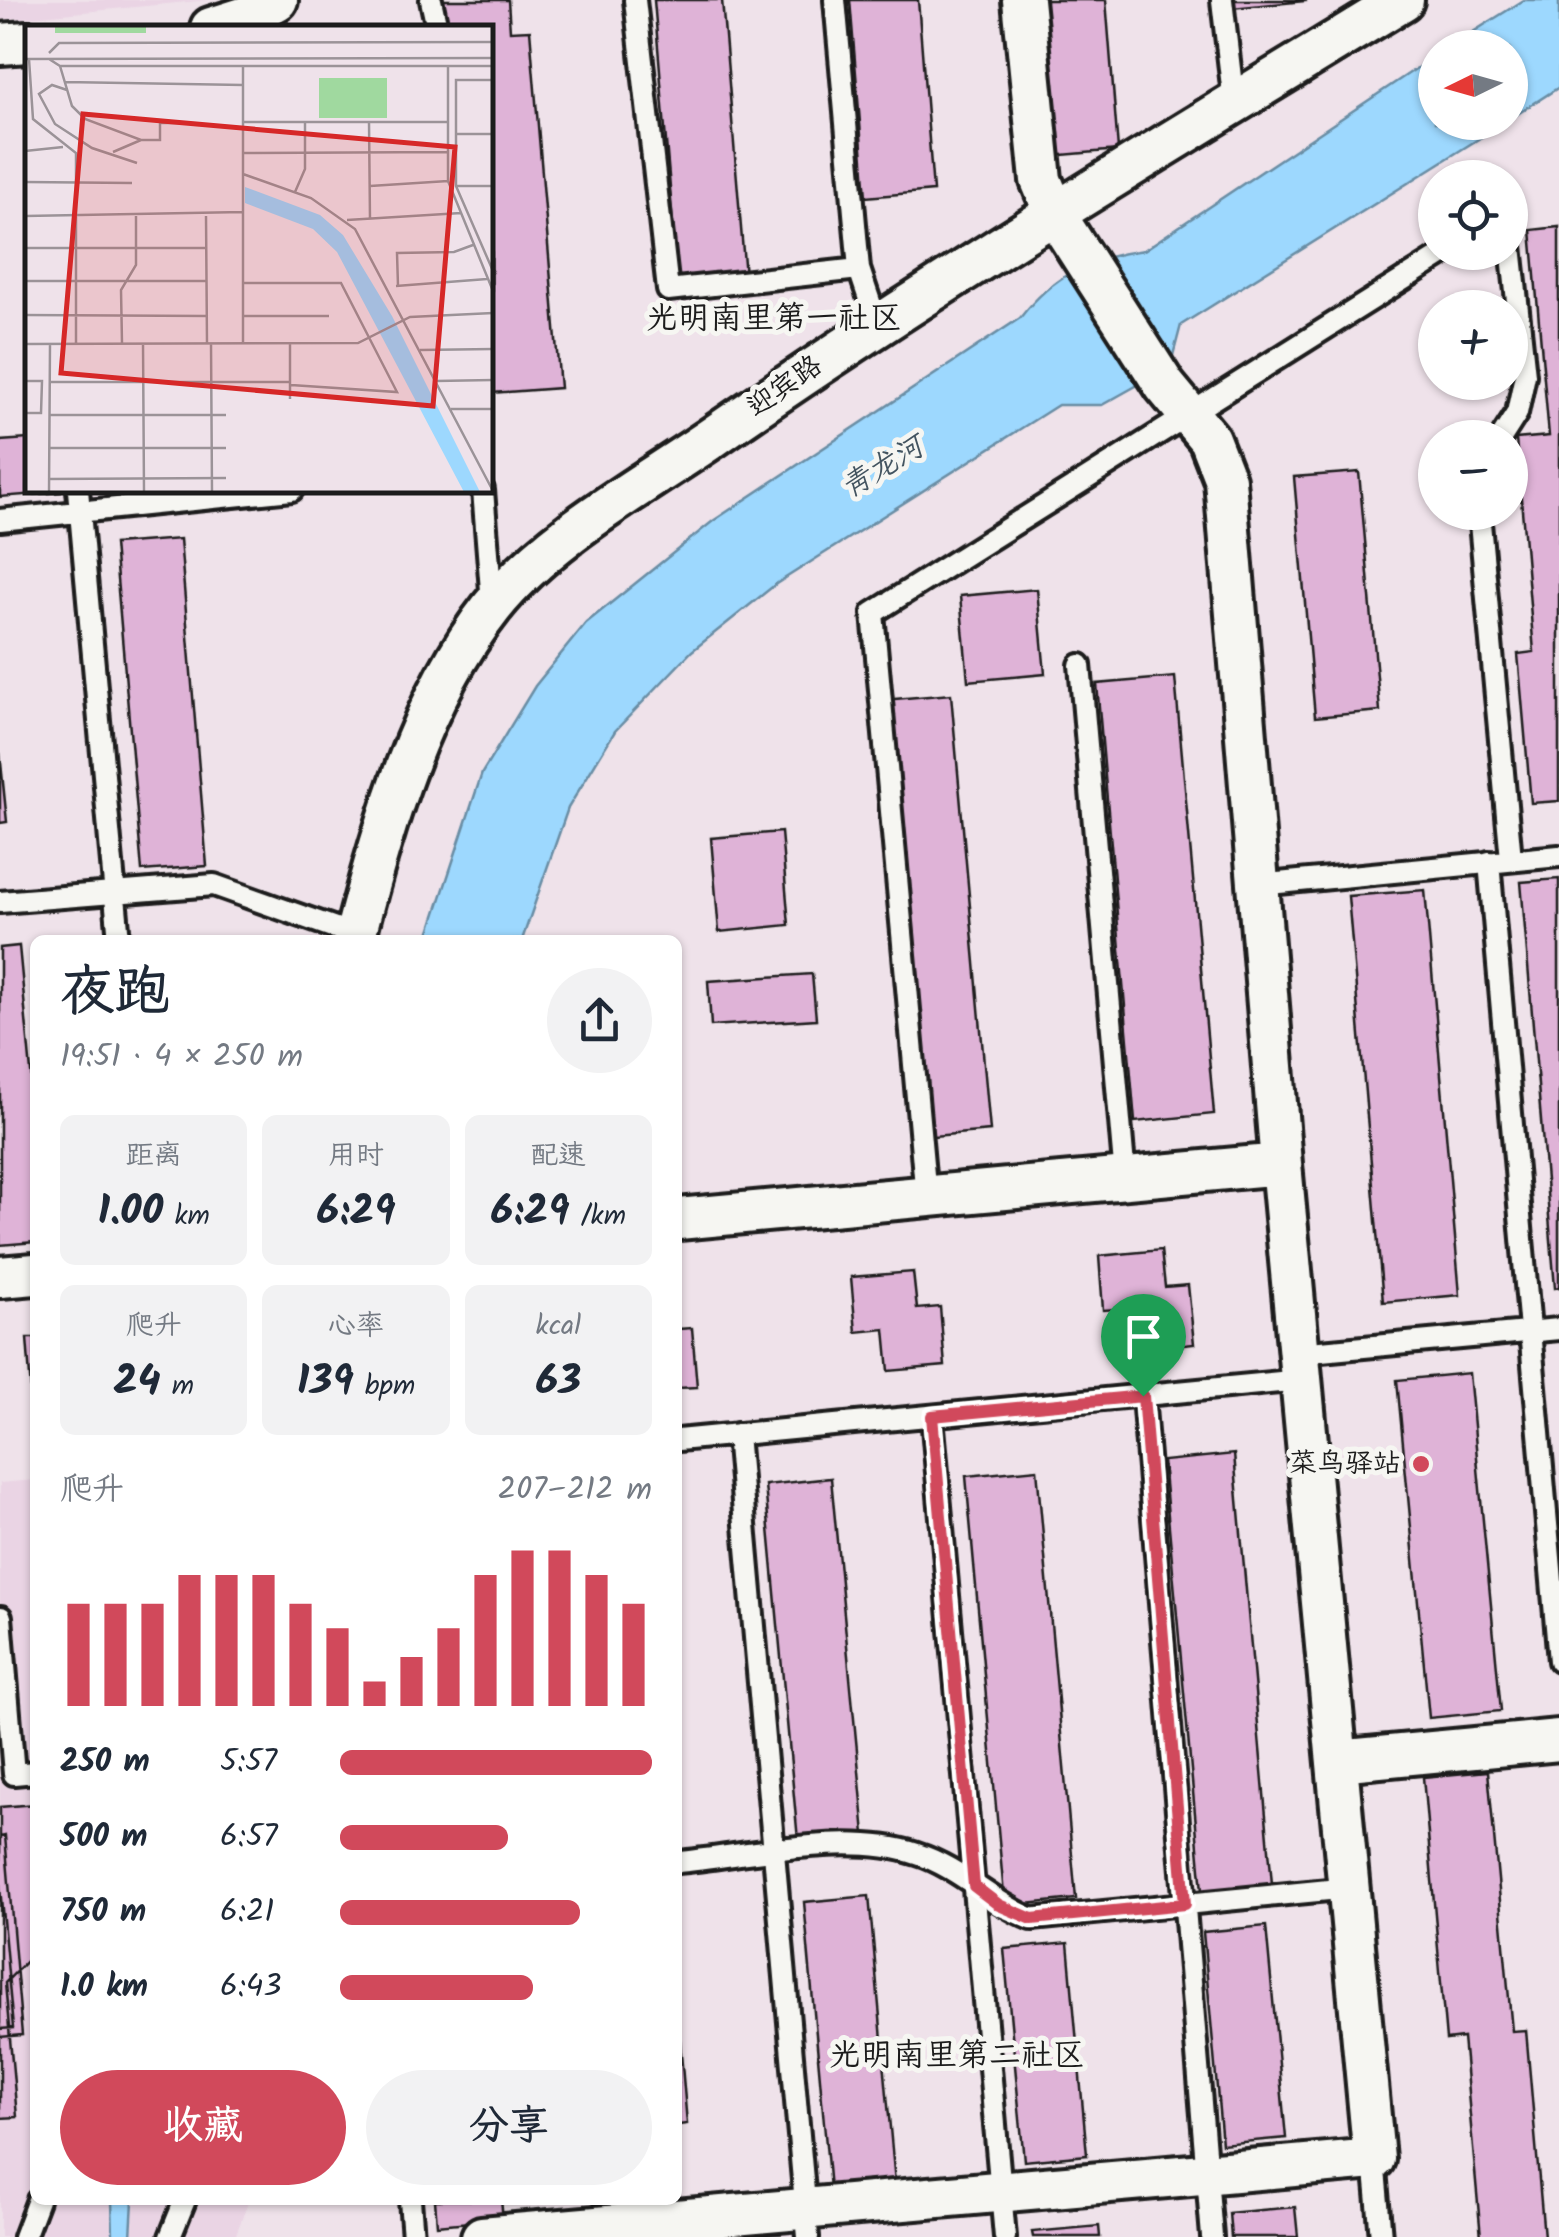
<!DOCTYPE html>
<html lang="zh">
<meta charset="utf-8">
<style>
body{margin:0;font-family:Kalam,"LXGW WenKai TC",sans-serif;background:#f2f2f3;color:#1f2937;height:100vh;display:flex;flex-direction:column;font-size:38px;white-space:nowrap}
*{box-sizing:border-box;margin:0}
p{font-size:32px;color:#747a83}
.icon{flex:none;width:55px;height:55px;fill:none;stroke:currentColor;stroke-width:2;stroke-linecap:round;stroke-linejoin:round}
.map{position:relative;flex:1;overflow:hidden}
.side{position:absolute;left:30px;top:935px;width:652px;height:1270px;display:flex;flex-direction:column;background:#fff;border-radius:15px;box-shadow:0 2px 8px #0004}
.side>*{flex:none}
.needle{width:65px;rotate:265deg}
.tools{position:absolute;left:1418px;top:30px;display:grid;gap:20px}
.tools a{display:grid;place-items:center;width:110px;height:110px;border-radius:50%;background:#fff;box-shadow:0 2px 8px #0004;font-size:50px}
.pin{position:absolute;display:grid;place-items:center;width:85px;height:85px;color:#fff;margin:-102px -42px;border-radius:50% 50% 50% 0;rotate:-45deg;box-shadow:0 0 10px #0007}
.pin .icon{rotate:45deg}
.round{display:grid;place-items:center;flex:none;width:105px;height:105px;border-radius:52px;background:#f2f2f3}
.headline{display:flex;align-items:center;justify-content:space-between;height:170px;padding:0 30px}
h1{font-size:55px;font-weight:800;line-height:75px}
.figures{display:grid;grid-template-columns:repeat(3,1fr);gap:15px;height:170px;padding:10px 30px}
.figures div{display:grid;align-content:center;border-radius:15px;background:#f2f2f3;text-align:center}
.figures b{font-size:42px;font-weight:800}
.figures small{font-size:28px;font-weight:400}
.figures p{font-size:28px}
.chart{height:280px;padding:20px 30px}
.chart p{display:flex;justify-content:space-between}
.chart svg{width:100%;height:180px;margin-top:10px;stroke:#d1495b;stroke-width:6}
.button{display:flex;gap:20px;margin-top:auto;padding:20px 30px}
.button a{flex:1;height:115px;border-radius:60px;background:#d1495b;color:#fff;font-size:40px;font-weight:800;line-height:115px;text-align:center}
.button a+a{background:#f2f2f3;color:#1f2937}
ul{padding:0 30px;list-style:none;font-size:32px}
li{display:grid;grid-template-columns:160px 120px 1fr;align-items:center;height:75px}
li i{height:25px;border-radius:12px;background:#d1495b}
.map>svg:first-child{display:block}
.built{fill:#ead4e4}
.water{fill:#9dd8fe;stroke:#698da4;stroke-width:2.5}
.building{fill:#dfb3d7;stroke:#1c1c1c;stroke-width:2.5}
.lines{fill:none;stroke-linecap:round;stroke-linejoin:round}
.service-casing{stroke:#1c1c1c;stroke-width:28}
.minor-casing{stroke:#1c1c1c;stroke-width:48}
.service{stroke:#f6f6f2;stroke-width:20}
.minor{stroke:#f6f6f2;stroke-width:40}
.route-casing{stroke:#fff;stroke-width:20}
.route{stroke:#d1495b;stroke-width:12}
.poi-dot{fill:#d1495b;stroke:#f6f6f2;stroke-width:4}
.labels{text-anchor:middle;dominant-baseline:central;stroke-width:10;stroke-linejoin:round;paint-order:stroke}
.street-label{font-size:28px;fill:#1c1c1c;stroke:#f6f6f2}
.poi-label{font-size:28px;fill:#1c1c1c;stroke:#f6f6f2;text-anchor:end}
.water-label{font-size:30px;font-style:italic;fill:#435460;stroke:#f6f6f2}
.quarter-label{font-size:32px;fill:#1c1c1c;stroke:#f6f6f2}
.inset-road{fill:none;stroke:#9b9398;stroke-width:2.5}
.view{fill:#d62828;fill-opacity:0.15;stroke:#d62828;stroke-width:5}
.inset-edge{fill:none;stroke:#1c1c1c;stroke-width:5}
</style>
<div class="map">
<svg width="1559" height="2237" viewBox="0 0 1559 2237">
<rect width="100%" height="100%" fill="#efe2ea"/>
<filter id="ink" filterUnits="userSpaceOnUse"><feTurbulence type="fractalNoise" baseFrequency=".01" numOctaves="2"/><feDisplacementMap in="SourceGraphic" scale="20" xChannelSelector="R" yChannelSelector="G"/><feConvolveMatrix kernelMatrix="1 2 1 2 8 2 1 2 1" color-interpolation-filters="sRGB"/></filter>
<g filter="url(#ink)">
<path class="built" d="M0,0H208L0,20Z
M35,1480V2200H249L235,2237H0V1483Z"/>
<path class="water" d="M1524,0H1559V87L1510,119V48L1449,47Z
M1435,56V122L1504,123L1181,325L1170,367L1102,405H1058L776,584L692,651L615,731L568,808L522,940H427L482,773L535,686L586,623L713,521L1020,318C1053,275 1091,257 1144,250Z
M112,2200H133L131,2237H113Z"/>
<path class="building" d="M440,0H508L510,31L530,30L560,388L492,393L490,28H442Z
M654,0H722L746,288L679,294Z
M850,0H918L933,191L866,197Z
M1038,0H1106L1118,150L1051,156Z
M1231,0H1304L1305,1L1232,8Z
M1559,227V801L1531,803L1518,654L1534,652L1516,439L1549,436L1531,230Z
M28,439V490L62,492L0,497V441Z
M1359,472L1380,711L1315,717L1294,477Z
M180,539L207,866L142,871L114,544Z
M1037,589L1045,674L968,681L960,596Z
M1175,677L1214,1114L1135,1122L1097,684Z
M951,694L990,1131L910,1138L872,701Z
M0,753L7,822L0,823Z
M781,832L789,925L719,932L711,838Z
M1559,879V1287L1555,1288L1521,882Z
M1425,890L1460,1295L1383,1302L1348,896Z
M19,946L35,1114V1242L0,1245V948Z
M812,974L816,1019L711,1026L708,981Z
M1161,1250L1165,1287L1188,1285L1194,1344L1137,1350L1133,1308L1103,1310L1099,1256Z
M913,1272L917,1309L940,1307L945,1366L889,1371L885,1329L856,1332L851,1277Z
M692,1328L697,1387L678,1388V1329Z
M27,1338H35V1391H31Z
M1469,1373L1501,1711L1429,1718L1397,1380Z
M1234,1454L1272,1884L1202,1891L1163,1461Z
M1037,1469L1076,1899L1005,1906L966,1476Z
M831,1478L865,1834L798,1840L765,1485Z
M1488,1771L1512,2031L1526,2030L1544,2237H1481L1463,2038L1446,2040L1423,1777Z
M35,1804V1952L5,1983L17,2117L0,2118V1807Z
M5,1836L22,2035L0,2037V1837Z
M0,1887L13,2028L0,2029Z
M869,1896L895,2183L830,2189L804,1902Z
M1266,1926L1286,2138L1222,2144L1203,1932Z
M1068,1943L1087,2155L1024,2161L1004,1949Z
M678,2018L687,2124L678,2125Z
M435,2200H501L503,2219L437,2225Z
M1295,2207L1298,2237H1231L1229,2213Z
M1099,2226L1100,2237H1033L1032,2232Z"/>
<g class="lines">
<g class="service-casing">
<path id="service" d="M431,0L437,28
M635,0L668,290L859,269
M835,0L859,269L877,323
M1222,0L1234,104
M1501,438L1517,413L1525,375L1510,237
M78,490L119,940
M483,490L492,603
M1479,512L1511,859
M0,520L292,490
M1080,665L1125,1178
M1489,862L1559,1661
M1258,885L1559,856
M0,902L214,885L355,935
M926,1197L873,613L1447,252
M1299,1353L1559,1329
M1143,1396L1212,2237
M932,1416L1005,2237
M737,1434L808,2237
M678,1440L1301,1380
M1,1617L14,1774L35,1772
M678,1862C750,1855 849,1831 917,1854C959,1867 991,1902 1032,1919L1349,1888
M1374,2159L1381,2237
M410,2200L413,2237
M24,2237L38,2200
M170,2237L185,2200"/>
</g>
<g class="minor-casing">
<path id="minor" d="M211,28L246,17L277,0
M0,44L28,42
M354,940C382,829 420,698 492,607C549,536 639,488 713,437C937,281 1171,142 1403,0
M678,1219L1281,1164
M0,1277L35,1274
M1337,1761L1559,1740
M482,2237L1374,2159L1281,1164L1225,480L1209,439L1165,386L1056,216L1041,180L1023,0"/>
</g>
<use href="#service" class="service"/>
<use href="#minor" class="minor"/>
</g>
</g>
<g class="lines" filter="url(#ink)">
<g class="route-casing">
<path id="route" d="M1143,1396L1185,1904L1032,1919L999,1905L974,1886L932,1416Z"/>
</g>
<use href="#route" class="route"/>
</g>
<circle class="poi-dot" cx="1421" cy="1464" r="10"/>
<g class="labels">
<g class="street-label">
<text transform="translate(785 387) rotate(-35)">迎宾路</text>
</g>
<g class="poi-label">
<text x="1401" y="1464">菜鸟驿站</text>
</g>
<g class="water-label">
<text transform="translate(883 468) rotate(-31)">青龙河</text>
</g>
<g class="quarter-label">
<text x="774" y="319">光明南里第一社区</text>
<text x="957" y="2056">光明南里第二社区</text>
</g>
</g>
<g transform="translate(25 25)">
<rect width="468" height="468" fill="#efe2ea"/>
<path d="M30,1H121V8H30ZM294,53H362V93H294Z" fill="#a0d99f"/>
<path d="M220,162L295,190L318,210L367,291L455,467H439L312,227L288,204L220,178Z" fill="#9dd8fe"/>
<path class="inset-road" d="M24,28L34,18L468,17M0,34L468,33M4,34L8,94L51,128V319M24,34L35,41H468M35,41L47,81L60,94L116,115H135V98H162M218,41V318M423,41V156L468,266M468,55H431V161L468,246M40,57L218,60M42,65L27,60L14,69L30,99L67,123L112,138M218,97H423M344,97L345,195M431,109H468M0,126L38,122M88,127L116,115M218,128L423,127M218,149L286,173L330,204L468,466M0,157L107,158M345,161L423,156M431,161H468M270,167L280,144V97M0,191L218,187M181,191L182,318M322,195L436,188M0,223H181M0,256H181M218,258H316L372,367L266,360M371,261L462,254M373,261L372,228L429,227L448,220M0,290L182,291M218,291H304M97,318L96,265L111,240V191M118,318L119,467M186,318L187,467M265,318V374M0,319L333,318L385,292L468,288M395,325L468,324M0,356H17L16,388H0M411,356L468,355M24,357H265M426,384H468M24,390H201M24,423H201M24,454L201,453M24,467L25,319"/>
<path class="view" d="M58,89L430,122L408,381L36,348Z"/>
<rect width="468" height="468" class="inset-edge"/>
</g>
</svg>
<div class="tools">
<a><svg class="needle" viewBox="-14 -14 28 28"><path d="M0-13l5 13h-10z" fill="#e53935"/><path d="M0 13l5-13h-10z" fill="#747a83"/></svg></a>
<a><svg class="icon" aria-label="locate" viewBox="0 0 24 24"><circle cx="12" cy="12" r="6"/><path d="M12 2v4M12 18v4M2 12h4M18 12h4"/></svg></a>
<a>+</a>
<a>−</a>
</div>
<div class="pin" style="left:1143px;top:1396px;background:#1e9e55"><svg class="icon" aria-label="arrive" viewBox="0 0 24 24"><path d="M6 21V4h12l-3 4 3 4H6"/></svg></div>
<section class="side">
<div class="headline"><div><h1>夜跑</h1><p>19:51 · 4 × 250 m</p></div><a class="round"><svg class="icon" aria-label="share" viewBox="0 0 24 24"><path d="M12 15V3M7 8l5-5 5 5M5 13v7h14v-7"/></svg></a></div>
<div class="figures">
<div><p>距离</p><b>1.00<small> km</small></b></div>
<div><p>用时</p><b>6:29</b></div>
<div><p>配速</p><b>6:29<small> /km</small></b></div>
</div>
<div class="figures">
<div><p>爬升</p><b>24<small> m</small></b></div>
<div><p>心率</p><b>139<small> bpm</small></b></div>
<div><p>kcal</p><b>63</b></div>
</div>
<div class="chart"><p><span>爬升</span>207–212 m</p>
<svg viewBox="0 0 160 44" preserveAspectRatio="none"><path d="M5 44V19M15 44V19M25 44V19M35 44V12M45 44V12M55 44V12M65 44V19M75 44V25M85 44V38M95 44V32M105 44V25M115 44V12M125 44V6M135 44V6M145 44V12M155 44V19"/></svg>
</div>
<ul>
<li><b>250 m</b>5:57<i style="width:100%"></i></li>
<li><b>500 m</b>6:57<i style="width:54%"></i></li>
<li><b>750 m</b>6:21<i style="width:77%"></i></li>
<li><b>1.0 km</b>6:43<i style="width:62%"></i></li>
</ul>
<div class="button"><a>收藏</a><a>分享</a></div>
</section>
</div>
